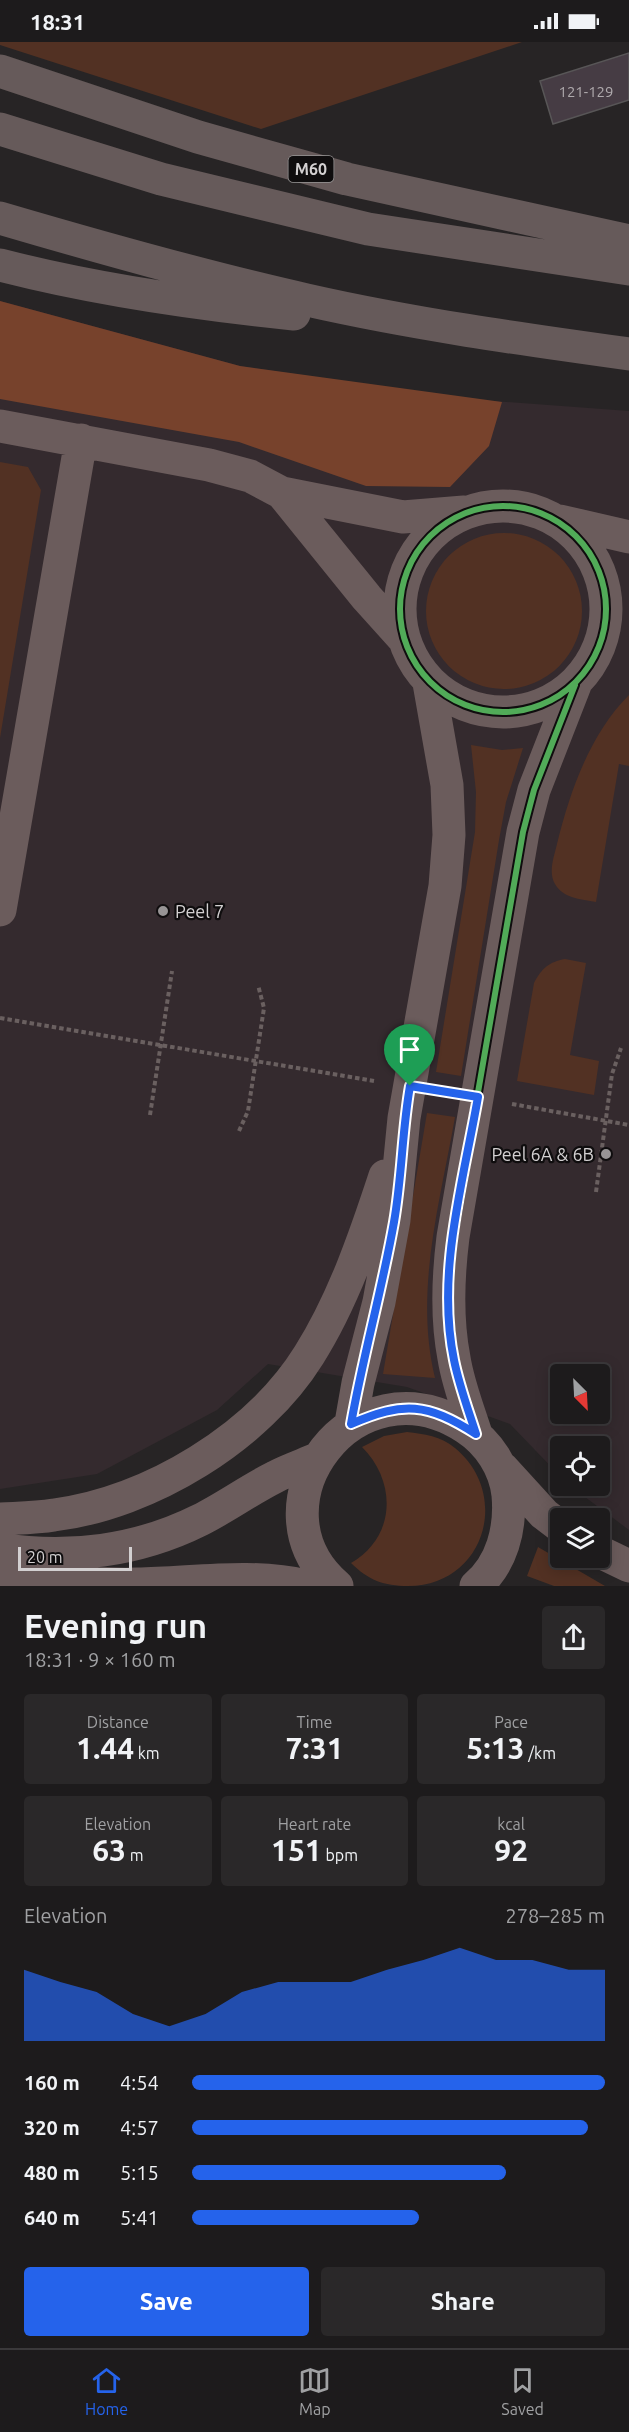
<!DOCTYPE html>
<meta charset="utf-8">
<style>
body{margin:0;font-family:Ubuntu,sans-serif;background:#2a2829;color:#f1f3f6;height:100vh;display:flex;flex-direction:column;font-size:22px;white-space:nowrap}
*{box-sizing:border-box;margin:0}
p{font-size:20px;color:#a0a1a3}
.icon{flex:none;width:33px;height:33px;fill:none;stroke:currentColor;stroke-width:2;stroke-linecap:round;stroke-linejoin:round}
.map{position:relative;height:1544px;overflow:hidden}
.drawer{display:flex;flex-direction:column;background:#1d1b1c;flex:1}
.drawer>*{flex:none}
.needle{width:39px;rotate:156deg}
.tools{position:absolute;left:550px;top:1322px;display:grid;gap:12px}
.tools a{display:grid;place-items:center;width:60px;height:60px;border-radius:6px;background:#1d1b1c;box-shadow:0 3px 15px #0003,0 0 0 2px #3b393b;font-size:30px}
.scale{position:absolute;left:18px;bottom:15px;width:114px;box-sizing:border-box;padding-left:6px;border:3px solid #d3d0d1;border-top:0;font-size:16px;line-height:21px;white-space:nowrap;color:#d3d0d1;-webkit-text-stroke:4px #0f0d0e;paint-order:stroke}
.pin{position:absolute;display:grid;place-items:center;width:51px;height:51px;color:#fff;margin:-62px -26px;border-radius:50% 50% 50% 0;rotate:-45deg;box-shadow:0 0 6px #0007}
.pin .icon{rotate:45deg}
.round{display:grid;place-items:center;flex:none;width:63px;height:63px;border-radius:6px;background:#2a2829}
.headline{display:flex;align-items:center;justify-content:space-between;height:102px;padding:0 24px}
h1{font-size:33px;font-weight:700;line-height:45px}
.figures{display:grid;grid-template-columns:repeat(3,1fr);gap:9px;height:102px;padding:6px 24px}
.figures div{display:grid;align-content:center;border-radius:6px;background:#2a2829;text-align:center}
.figures b{font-size:30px;font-weight:700}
.figures small{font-size:16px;font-weight:400}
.figures p{font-size:16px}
.chart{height:168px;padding:12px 24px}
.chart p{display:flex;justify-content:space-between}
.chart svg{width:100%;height:108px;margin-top:6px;fill:#2563eb;opacity:.7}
.button{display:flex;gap:12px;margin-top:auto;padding:12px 24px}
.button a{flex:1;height:69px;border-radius:6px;background:#2563eb;color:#fff;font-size:24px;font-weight:700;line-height:69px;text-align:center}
.button a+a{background:#2a2829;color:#f1f3f6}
ul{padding:0 24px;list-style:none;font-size:20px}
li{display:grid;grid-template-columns:96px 72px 1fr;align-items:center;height:45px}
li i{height:15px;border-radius:8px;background:#2563eb}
.status{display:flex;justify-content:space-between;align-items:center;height:42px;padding:0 30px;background:#1d1b1c;direction:ltr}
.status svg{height:16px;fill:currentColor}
.tabs{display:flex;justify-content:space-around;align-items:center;height:84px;border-top:2px solid #3b393b;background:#1d1b1c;font-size:16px;color:#a0a1a3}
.tabs a{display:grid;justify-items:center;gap:3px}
.tabs .active{color:#2563eb}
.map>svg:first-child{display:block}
.built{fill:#342a2e;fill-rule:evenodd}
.green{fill:#523123}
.forest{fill:#77422c}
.building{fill:#463c44;stroke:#585657;stroke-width:1.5}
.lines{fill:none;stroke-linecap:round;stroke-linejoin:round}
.path{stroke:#6a6060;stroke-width:4;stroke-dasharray:4.5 3;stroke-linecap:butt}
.street{stroke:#6b5c5c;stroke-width:33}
.highway{stroke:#665a5a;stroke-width:33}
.cycleway-casing{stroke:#0f0d0e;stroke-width:10}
.cycleway{stroke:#51ab58;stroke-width:6}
.route-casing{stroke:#fff;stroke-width:12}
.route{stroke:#2563eb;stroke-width:8}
.poi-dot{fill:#979495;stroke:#0f0d0e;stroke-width:2}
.labels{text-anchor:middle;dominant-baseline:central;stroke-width:4.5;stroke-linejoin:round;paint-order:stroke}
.number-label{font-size:15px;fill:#b0abae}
.shield{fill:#0f0d0e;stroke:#989696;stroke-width:1.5}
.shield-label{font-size:16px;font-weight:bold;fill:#d3d0d1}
.poi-label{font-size:18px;fill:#d3d0d1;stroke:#0f0d0e;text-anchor:start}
</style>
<div class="status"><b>18:31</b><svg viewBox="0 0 49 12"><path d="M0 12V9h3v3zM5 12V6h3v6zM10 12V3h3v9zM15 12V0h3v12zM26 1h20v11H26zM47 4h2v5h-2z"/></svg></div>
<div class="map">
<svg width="629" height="1544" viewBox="0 0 629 1544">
<rect width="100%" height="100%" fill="#272425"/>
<path class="built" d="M0,259L240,324L466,357L629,369V1488L569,1443H600V1404H561V1435L510,1382L407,1345L268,1322L217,1368L97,1432L0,1447ZM561,1332H600V1371H561Z"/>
<path class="green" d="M0,0H522L261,87L0,3Z
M0,420L28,425L41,448L0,696Z
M426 569a78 78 0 1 1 156 0a78 78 0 1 1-156 0Z
M629,653V724L619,722L596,860C581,857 564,857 555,842C548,830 554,815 557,802C570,749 590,692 629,653Z
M471,703L502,708L523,706L506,760L499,798L461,1034L436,1030L475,790L476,750Z
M565,917L586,921L570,1013L599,1019L594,1053L517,1039L534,941C542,926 549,920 565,917Z
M427,1071L455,1075C440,1161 414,1249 435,1336L383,1332Z
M407,1390C424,1392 441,1394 455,1406C512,1453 484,1544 408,1544C384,1544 368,1538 351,1521C396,1495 397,1440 362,1405L384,1394Z
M538,1505L605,1544H554L527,1534Z"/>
<path class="forest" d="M0,259L240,324L502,360L489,404L450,445L366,444L239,400L0,357Z"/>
<path class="building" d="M629,11V58L553,82L540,39Z"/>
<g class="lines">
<path class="path" d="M0,976L374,1039
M512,1062L629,1083
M150,1073L172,929
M239,1089L248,1069L264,966L258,943
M596,1150L612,1032L621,1006"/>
<path class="street" d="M0,384L209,423L250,434L282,451L403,475L464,470
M282,451L367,556L403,596
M400 567a103 103 0 1 1 206 0a103 103 0 1 1-206 0Z
M560,479L629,495
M0,868L81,398
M351,1381L358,1341L379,1260L394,1178L404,1076L445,844L449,793L447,743L429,641
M476,1392C468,1367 458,1342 454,1316C446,1275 448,1235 453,1195L523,790L534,748L575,643
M502,1426L544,1472L561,1485
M0,1477C18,1476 36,1476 54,1473C150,1461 258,1395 309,1313C343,1259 365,1195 385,1134
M0,1507C68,1518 138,1509 200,1478C226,1465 249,1448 275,1435C288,1428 303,1423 317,1417
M600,1510L629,1524
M0,1528C45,1538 91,1543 137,1542C195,1541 250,1531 307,1544
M337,1544C244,1464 355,1313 466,1386C489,1401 505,1426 508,1453C511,1487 502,1522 476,1544"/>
<path class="highway" d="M0,29L198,95L347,137L629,199
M0,87L161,137L368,187L629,227
M0,176C102,206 204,235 307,258C413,282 521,297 629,312
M0,223C97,248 195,262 294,272"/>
<g class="cycleway-casing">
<path id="cycleway" d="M400 567a103 103 0 1 1 206 0a103 103 0 1 1-206 0Z
M476,1392C468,1367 458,1342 454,1316C446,1275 448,1235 453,1195L523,790L534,748L575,643"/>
</g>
<use href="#cycleway" class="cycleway"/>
</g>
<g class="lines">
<g class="route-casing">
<path id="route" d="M410,1044L478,1055C463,1141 436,1231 454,1318C459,1343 468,1367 476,1392C427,1361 404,1359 351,1382C363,1314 382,1248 394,1180C402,1135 402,1089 410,1044Z"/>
</g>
<use href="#route" class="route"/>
</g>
<g class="poi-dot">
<circle cx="163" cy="869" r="6"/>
<circle cx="606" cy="1112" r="6"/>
</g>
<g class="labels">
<g class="number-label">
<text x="586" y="49">121-129</text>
</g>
<rect class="shield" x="288.5" y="114" width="45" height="26" rx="4.5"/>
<g class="shield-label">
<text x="311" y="127">M60</text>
</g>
<g class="poi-label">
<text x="175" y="869">Peel 7</text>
<text x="594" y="1112" text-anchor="end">Peel 6A &amp; 6B</text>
</g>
</g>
</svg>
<div class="tools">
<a><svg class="needle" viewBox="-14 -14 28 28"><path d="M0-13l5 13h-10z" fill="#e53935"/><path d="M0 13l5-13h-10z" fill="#a0a1a3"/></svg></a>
<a><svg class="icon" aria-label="locate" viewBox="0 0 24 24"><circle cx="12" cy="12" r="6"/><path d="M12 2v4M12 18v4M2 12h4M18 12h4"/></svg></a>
<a><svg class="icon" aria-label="layers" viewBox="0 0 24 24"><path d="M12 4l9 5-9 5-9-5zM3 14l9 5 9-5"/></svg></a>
</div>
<div class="scale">20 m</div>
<div class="pin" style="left:410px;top:1044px;background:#1e9e55"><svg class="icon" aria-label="arrive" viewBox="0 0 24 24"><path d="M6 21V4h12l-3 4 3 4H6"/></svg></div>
</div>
<section class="drawer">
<div class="headline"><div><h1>Evening run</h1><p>18:31 · 9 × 160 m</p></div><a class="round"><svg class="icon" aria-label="share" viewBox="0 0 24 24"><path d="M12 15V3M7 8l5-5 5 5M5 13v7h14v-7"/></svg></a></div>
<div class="figures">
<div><p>Distance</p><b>1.44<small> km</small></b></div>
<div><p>Time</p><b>7:31</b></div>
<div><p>Pace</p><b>5:13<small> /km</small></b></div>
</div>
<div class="figures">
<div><p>Elevation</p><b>63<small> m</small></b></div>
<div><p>Heart rate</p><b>151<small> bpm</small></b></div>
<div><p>kcal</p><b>92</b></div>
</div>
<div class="chart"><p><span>Elevation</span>278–285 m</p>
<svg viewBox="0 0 160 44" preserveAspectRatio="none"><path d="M0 44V15L10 20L20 24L30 33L40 38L50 33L60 24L70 20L80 20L90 20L100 15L110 11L120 6L130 11L140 11L150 15L160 15V44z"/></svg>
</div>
<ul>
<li><b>160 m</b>4:54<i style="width:100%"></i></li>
<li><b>320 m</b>4:57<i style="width:96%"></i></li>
<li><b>480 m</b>5:15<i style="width:76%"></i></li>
<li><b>640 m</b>5:41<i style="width:55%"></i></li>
</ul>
<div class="button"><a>Save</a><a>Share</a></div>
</section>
<nav class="tabs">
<a class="active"><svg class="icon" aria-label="home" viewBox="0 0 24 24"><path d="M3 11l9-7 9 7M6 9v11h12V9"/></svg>Home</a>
<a><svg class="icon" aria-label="map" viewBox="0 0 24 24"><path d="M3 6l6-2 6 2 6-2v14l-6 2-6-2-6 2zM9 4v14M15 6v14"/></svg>Map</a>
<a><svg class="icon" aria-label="saved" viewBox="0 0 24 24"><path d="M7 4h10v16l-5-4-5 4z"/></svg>Saved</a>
</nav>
